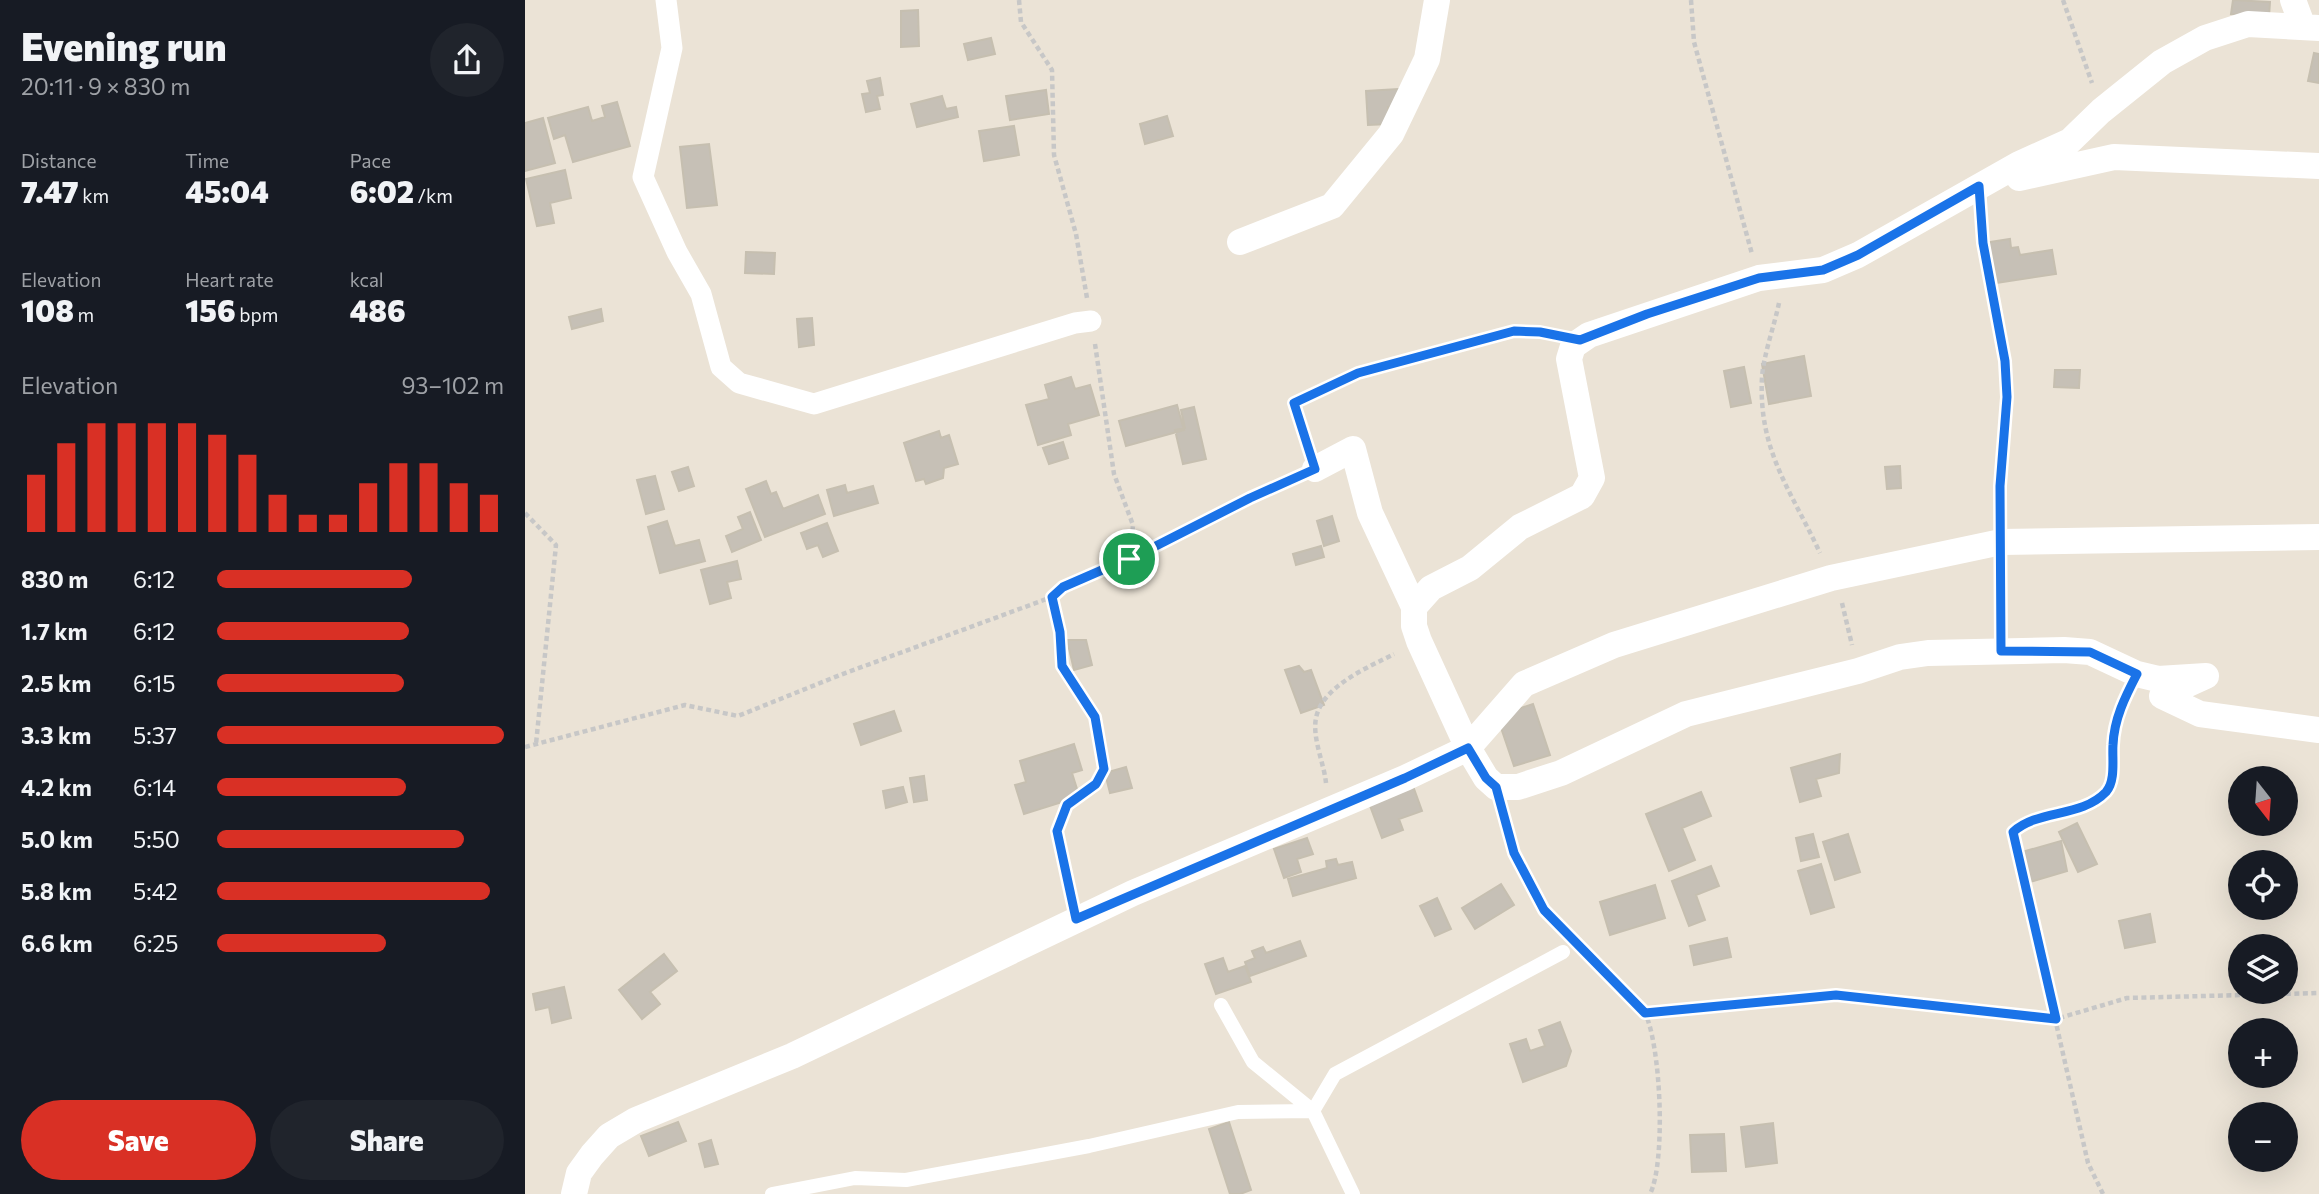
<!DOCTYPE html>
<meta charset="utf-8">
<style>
body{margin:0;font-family:Commissioner,sans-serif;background:#20242c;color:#f1f3f6;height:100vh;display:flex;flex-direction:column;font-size:26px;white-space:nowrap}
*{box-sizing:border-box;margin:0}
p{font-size:23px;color:#9ea1a6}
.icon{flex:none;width:38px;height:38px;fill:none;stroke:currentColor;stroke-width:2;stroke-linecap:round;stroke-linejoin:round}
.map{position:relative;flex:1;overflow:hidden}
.sheet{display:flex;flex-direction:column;background:#171b24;width:525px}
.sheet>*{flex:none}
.needle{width:46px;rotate:163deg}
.controls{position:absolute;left:1703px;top:766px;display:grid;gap:14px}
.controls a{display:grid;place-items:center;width:70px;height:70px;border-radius:50%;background:#171b24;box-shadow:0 7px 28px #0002;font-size:35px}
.pin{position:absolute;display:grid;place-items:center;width:60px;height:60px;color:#fff;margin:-30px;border:4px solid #fff;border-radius:50%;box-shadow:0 2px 7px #0007}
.round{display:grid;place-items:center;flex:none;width:74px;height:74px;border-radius:37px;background:#20242c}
.head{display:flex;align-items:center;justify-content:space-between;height:119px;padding:0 21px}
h1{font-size:38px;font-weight:800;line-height:52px}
.stats{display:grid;grid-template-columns:repeat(3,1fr);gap:10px;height:119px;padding:7px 21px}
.stats div{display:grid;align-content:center}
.stats b{font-size:30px;font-weight:800}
.stats small{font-size:19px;font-weight:400}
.stats p{font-size:19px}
.chart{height:196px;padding:14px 21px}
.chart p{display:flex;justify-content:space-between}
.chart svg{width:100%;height:126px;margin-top:7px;stroke:#d93025;stroke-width:6}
.button{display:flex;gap:14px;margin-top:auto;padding:14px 21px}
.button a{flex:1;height:80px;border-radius:42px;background:#d93025;color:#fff;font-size:28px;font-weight:800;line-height:80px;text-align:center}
.button a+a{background:#20242c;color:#f1f3f6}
ul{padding:0 21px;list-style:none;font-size:23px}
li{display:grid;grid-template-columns:112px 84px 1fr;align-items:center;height:52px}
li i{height:18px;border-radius:9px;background:#d93025}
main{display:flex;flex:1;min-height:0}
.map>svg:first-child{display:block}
.building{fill:#c6c0b6;stroke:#c6bfb0;stroke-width:2}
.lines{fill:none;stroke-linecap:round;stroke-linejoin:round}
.path{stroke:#c7c7c7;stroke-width:4.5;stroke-dasharray:5 3.5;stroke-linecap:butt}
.service{stroke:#fff;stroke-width:14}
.pedestrian{stroke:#fff;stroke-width:21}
.minor{stroke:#fff;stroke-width:26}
.route-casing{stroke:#fff;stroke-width:14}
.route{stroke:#1a73e8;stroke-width:9}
</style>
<main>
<section class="sheet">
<div class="head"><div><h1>Evening run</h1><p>20:11 · 9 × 830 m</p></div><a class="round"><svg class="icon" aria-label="share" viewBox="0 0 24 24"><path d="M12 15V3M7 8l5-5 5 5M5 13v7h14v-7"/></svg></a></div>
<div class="stats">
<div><p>Distance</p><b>7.47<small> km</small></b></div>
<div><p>Time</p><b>45:04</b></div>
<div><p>Pace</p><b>6:02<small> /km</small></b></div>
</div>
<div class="stats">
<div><p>Elevation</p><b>108<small> m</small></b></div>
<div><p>Heart rate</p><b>156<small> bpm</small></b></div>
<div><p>kcal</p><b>486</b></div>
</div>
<div class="chart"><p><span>Elevation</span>93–102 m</p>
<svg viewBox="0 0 160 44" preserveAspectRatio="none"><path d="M5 44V24M15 44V13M25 44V6M35 44V6M45 44V6M55 44V6M65 44V10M75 44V17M85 44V31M95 44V38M105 44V38M115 44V27M125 44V20M135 44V20M145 44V27M155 44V31"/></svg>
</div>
<ul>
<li><b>830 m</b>6:12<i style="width:68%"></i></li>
<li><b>1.7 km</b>6:12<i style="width:67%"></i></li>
<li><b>2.5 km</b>6:15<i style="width:65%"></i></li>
<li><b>3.3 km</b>5:37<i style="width:100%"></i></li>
<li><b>4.2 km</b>6:14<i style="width:66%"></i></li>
<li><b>5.0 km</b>5:50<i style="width:86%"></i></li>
<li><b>5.8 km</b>5:42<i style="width:95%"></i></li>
<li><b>6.6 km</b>6:25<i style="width:59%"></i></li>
</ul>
<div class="button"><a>Save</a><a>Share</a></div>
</section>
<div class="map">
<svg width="1794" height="1194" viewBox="0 0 1794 1194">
<rect width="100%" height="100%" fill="#ebe3d6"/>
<path class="building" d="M1708,0L1745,2L1744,17L1706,14Z
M393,10L394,46L376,47V11Z
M466,38L470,54L443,60L439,44Z
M1789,53L1794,54V83L1783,81Z
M355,78L358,95L352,96L355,109L341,112L337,94L345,93L342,81Z
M873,89L874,107H863L864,124L843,125L841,91Z
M521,90L524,114L485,120L481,96Z
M417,96L421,109L431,107L433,117L392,127L386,104Z
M92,102L105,146L48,162L40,135L29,139L23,118L63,107L67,121L80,117L77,106Z
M642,116L648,136L620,144L615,124Z
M18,118L30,163L0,171V123Z
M489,126L494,155L459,161L454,131Z
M184,144L192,205L162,208L155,147Z
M40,170L46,198L25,203L29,223L12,226L1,179Z
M1485,239L1486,248L1493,247L1495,255L1527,250L1531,274L1464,284L1458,243Z
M221,252L250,253L249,274L220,273Z
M76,309L78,321L47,329L44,317Z
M287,318L289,345L274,347L272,319Z
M1279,356L1286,396L1244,404L1237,364Z
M1219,367L1226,403L1206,407L1199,371Z
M1530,370H1555L1554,388L1529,387Z
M546,377L550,389L565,385L574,415L543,424L546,435L513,445L501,405L524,399L520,385Z
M652,405L659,430L601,446L594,421Z
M669,407L681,459L658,464L650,430L660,428L656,410Z
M414,431L416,438L424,435L433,464L419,468L418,478L401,484L399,479L391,481L379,443Z
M538,442L543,458L524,464L518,448Z
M1375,466L1376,488L1362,489L1360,467Z
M163,467L169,486L154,491L147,472Z
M130,476L139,509L121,514L112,480Z
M241,481L246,494L251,492L258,509L293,495L300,514L240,537L221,489Z
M320,485L322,493L348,486L353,503L309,516L302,490Z
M225,512L236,540L207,552L201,536L218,529L213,517Z
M807,516L814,541L799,546L792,521Z
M142,521L150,546L174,540L180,561L135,573L123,527Z
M302,523L313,551L298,557L293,545L282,549L276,533Z
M796,546L799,557L771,565L768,554Z
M212,561L216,579L202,582L206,598L185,604L176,570Z
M542,640H561L567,665L549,670Z
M774,666L779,672L786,670L799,705L776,713L760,670Z
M1008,704L1025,755L989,766L972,716Z
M369,711L376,731L336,745L329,724Z
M549,744L557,770L547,773L553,792L540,801L499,814L490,785L501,782L495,761Z
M1315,754L1314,773L1291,779L1296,796L1275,802L1266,768Z
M601,767L607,788L585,793L580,773Z
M399,776L402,800L389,802L385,778Z
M888,786L897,811L874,819L878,830L857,838L844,803Z
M378,787L382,802L361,808L358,791Z
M1176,792L1186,816L1157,828L1170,860L1144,871L1121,814Z
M1552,823L1572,864L1553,872L1534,832Z
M1288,834L1294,857L1276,861L1271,838Z
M1323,834L1335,872L1310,880L1298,842Z
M782,838L788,854L772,859L776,872L759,878L749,849Z
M1536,841L1542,871L1505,882L1497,852Z
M811,859L813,865L827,862L831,878L768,896L763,879L802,868L801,861Z
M1296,864L1309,907L1286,914L1273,871Z
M1186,866L1194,886L1171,895L1180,920L1164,926L1147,881Z
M976,884L989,905L950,929L937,908Z
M1130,885L1140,918L1085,935L1075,902Z
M912,898L926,929L910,936L895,906Z
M1625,914L1630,942L1600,948L1594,921Z
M1202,938L1206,957L1169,965L1165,946Z
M775,941L781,956L725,976L720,962L730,958L727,951L738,947L741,953Z
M139,954L152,971L125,992L135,1004L117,1019L94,990Z
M698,958L703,972L720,966L726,982L691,994L680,964Z
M39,987L46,1018L27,1023L24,1007L11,1010L8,994Z
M1035,1022L1046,1051L1041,1066L998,1082L985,1044L1001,1039L1005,1051L1020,1046L1014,1030Z
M153,1122L161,1141L124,1156L116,1136Z
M704,1122L726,1190L715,1194H705L684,1129Z
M1248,1123L1252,1163L1221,1167L1216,1127Z
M1199,1134L1201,1171L1167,1172L1165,1135Z
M186,1140L193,1164L180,1167L174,1144Z"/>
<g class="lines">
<path class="path" d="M494,0L496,22L527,70L529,155L551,234L562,298
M1166,0L1169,42L1227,254
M1538,0L1567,83
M1456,215L1468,309L1480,361L1482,397L1476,515
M1254,303C1249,327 1239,353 1237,377C1233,451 1266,490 1295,553
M570,344L589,474L608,525L605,558
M782,442L769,403C830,374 959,320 1025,334
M0,513L31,545L11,744
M1317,603L1327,645
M1476,624V569
M0,747L160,705L213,716L315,675L527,597
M801,783C799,763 787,738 791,718C797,686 844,667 869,654
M978,812C990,856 1006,897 1038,930
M545,895L532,831L542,805L571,784L579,769L570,717L537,666L535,632L527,597L551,581L623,550L766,480
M1059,951C1076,968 1110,993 1120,1013C1136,1046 1141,1162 1125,1194
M1120,1012L1311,995L1531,1019L1602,998L1794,993
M1578,1194L1563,1163L1488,835L1490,829C1512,819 1537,818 1557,807C1564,803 1575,798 1581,792C1590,783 1588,720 1600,697"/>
<path class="service" d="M696,1005L728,1062L788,1111L828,1194
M247,1194L330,1178L381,1180L564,1146L713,1112L788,1111L810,1074L1038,952"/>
<path class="pedestrian" d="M141,0L147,48L118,177L152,252L176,294L196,367L214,383L289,404L550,323L566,321"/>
<path class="minor" d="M1768,0L1778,27
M1794,28L1723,24L1680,38L1637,62L1576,111L1545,141L1494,164L1333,255L1298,270L1234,278L1064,335L1048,346L1044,359L1067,478L1057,496L995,527L945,568L906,588L889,607V626L894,641L943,748L961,778L971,787H993L1036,773L1161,714L1333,671L1375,657L1403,653L1539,650L1565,652L1612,674L1633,679L1681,676L1637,696L1675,714L1794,730
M1494,178L1589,157L1794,166
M715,242L807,206L866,134L902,59L912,0
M790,469L828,449L845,513L889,607
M49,1194L54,1173L67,1155L84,1136L111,1120L267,1056L608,893L880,778L943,748L999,684L1089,645L1306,578L1476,542L1794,537"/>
</g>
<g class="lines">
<g class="route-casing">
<path id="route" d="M1454,186L1458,243L1480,361L1482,397L1475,486L1476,651L1565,652L1612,674C1600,697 1589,719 1588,745C1587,758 1591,781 1581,792C1556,818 1513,809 1488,832L1531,1019L1311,995L1120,1013L1019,910L989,853L971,787L961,778L943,748L880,778L551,919L532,831L542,805L571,784L579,769L570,717L537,666L535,632L527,597L538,587L623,550L725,498L790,469L769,403L833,373L989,331L1015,332L1055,340L1122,314L1234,278L1298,270L1333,255Z"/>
</g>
<use href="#route" class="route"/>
</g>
</svg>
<div class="controls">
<a><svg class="needle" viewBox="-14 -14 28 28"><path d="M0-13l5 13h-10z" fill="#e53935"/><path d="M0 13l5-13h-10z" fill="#9ea1a6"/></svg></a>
<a><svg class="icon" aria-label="locate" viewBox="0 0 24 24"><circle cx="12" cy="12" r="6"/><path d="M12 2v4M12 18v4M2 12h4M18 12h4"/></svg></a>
<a><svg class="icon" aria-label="layers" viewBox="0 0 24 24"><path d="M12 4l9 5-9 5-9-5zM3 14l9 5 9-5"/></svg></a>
<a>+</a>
<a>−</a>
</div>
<div class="pin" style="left:604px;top:559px;background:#1e9e55"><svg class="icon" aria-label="arrive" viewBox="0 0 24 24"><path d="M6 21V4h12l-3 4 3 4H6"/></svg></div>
</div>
</main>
